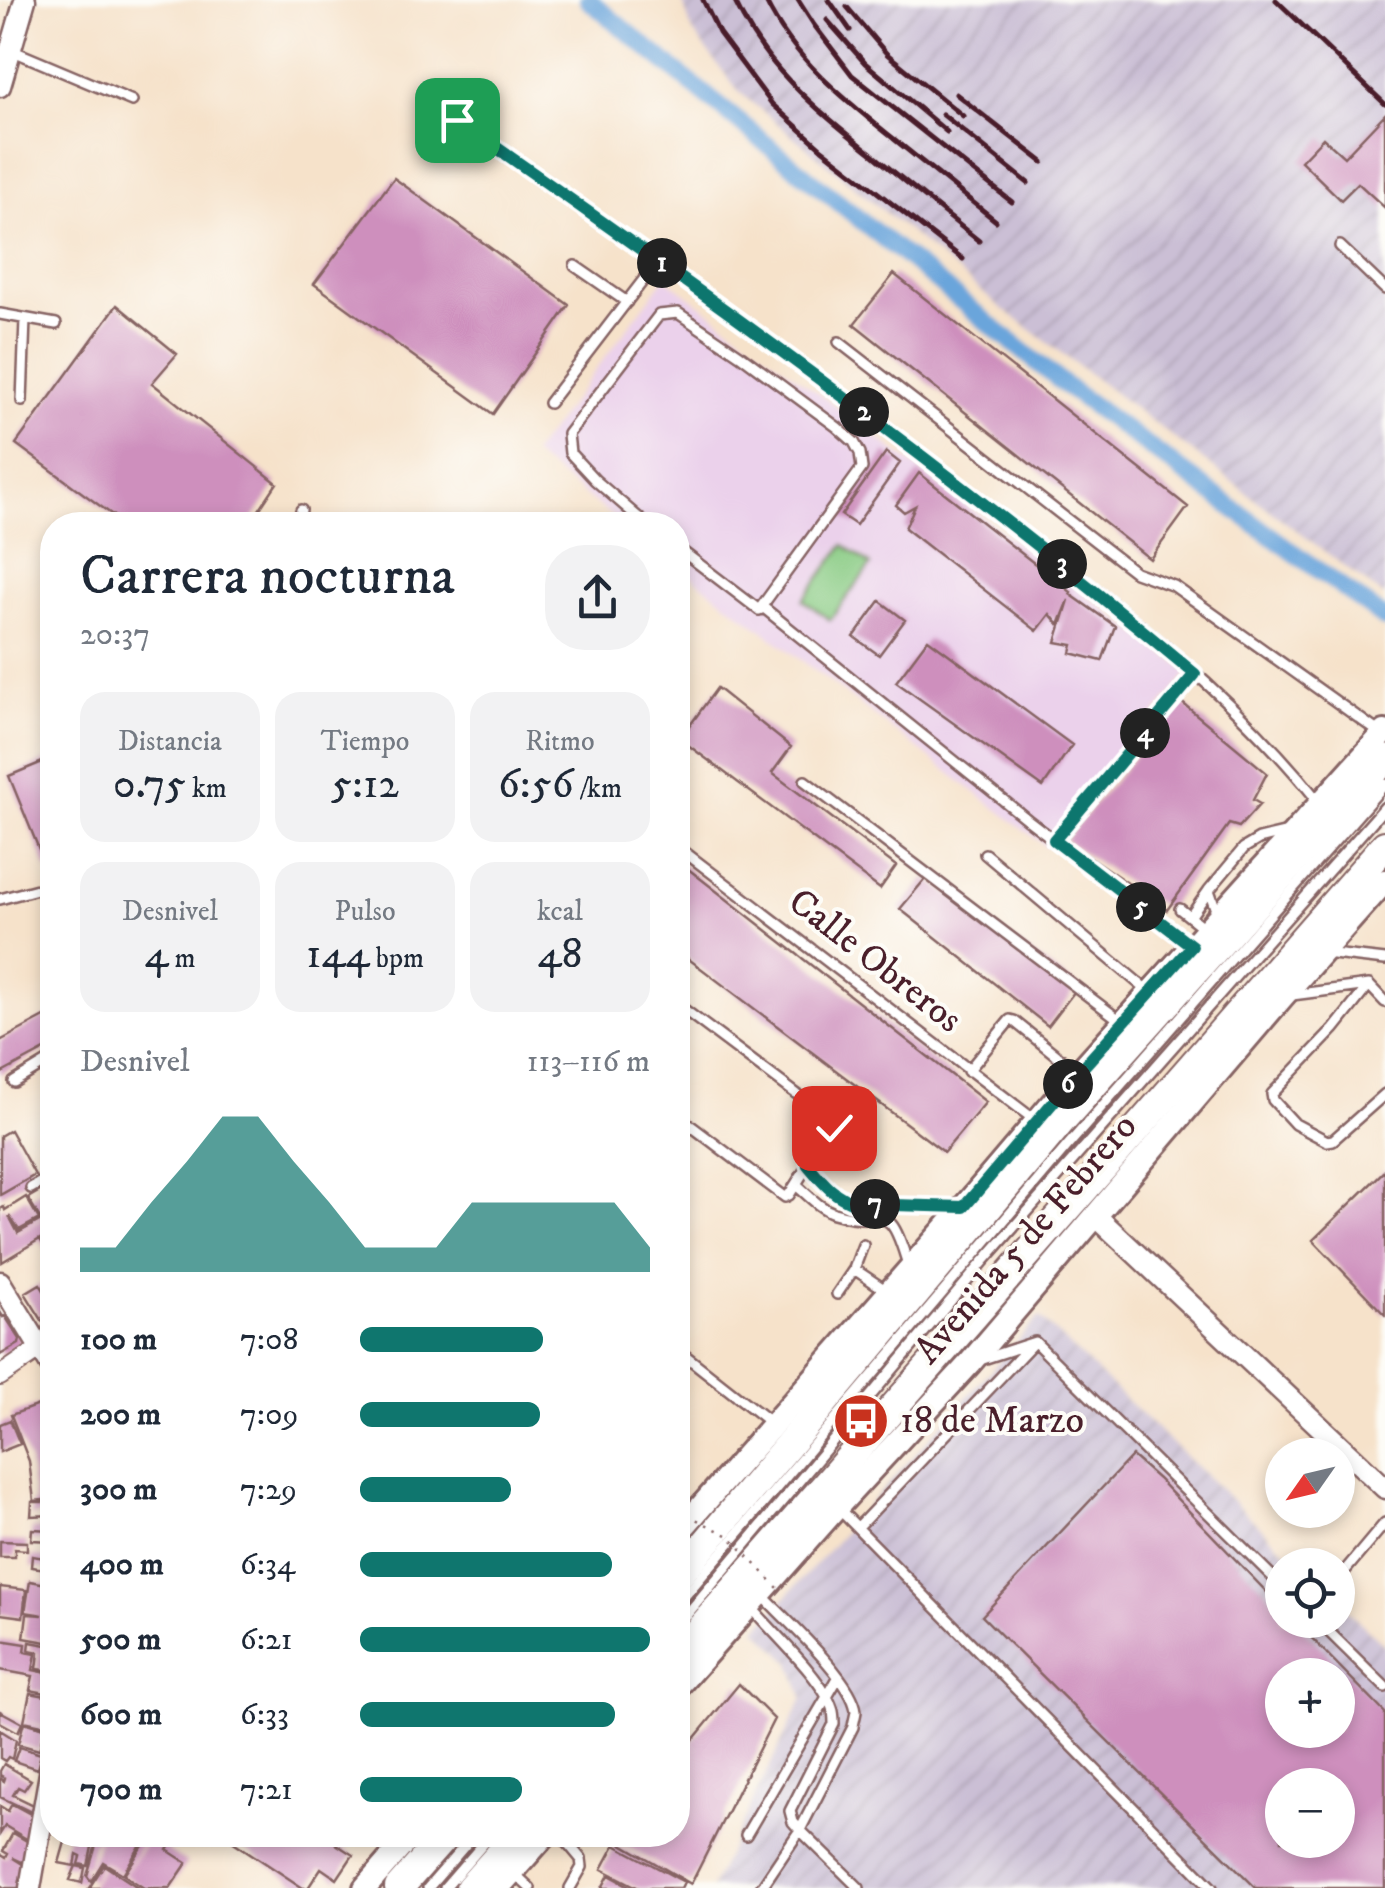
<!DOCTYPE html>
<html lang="es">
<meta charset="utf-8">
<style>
body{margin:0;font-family:"IM FELL DW Pica",serif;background:#f2f2f3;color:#1f2937;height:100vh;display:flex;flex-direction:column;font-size:38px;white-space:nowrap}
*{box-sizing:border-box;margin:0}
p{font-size:32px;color:#747a83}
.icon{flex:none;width:55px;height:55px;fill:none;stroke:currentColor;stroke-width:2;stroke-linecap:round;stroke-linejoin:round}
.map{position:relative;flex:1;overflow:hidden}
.side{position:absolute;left:40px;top:512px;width:650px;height:1335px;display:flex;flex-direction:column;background:#fff;border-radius:40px;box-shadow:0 5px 15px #0003}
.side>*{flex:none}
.needle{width:65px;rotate:236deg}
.controls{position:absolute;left:1265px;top:1438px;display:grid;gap:20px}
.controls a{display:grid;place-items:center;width:90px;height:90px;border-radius:50%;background:#fff;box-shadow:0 5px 15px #0003;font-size:50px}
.pin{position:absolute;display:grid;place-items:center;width:85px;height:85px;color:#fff;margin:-42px;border-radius:20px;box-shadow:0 5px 15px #0006}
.km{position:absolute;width:50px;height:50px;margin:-25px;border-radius:50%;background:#222;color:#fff;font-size:28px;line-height:50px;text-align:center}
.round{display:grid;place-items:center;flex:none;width:105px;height:105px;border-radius:40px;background:#f2f2f3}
.headline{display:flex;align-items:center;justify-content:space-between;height:170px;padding:0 40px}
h1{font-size:55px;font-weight:600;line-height:75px}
.figures{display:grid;grid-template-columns:repeat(3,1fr);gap:15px;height:170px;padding:10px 40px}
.figures div{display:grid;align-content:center;border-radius:25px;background:#f2f2f3;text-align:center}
.figures b{font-size:42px;font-weight:600}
.figures small{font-size:28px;font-weight:400}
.figures p{font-size:28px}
.chart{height:280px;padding:20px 40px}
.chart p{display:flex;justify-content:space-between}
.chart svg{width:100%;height:180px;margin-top:10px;fill:#0f766e;opacity:.7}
ul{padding:0 40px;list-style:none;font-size:32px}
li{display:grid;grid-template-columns:160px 120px 1fr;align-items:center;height:75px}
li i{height:25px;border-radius:12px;background:#0f766e}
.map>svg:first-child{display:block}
.built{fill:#ebd1eb}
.industrial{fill:url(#industrial-furrows);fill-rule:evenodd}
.green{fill:#88cb83;stroke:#697557;stroke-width:2.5}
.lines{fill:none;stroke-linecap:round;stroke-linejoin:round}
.canal{stroke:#6ba5db;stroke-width:18}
.building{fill:#ce8fbd;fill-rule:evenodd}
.service-casing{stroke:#866363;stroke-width:14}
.minor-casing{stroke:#866363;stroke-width:22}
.tertiary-casing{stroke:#866363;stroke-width:25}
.secondary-casing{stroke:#866363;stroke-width:28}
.trunk-casing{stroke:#866363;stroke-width:32}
.path{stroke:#866363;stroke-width:2.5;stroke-dasharray:2.5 8;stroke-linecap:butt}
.service{stroke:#fff;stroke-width:9}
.minor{stroke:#fff;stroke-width:18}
.tertiary{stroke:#fff;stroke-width:20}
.secondary{stroke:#fff;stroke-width:22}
.trunk{stroke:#fff;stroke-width:28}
.rail{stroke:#4a1f2b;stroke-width:5}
.path-bridge{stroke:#866363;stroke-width:2.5;stroke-dasharray:2.5 8;stroke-linecap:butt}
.route-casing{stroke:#fff;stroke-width:20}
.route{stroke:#0f766e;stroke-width:12}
.labels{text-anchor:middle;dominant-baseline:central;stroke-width:8;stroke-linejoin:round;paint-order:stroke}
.street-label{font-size:38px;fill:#4a1f2b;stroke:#fdfcf7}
.poi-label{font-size:38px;fill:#4a1f2b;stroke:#fdfcf7;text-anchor:start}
</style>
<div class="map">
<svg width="1385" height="1888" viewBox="0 0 1385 1888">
<defs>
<pattern id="industrial-furrows" width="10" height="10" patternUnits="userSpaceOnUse" patternTransform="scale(2.5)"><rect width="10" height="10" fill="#cbbfd5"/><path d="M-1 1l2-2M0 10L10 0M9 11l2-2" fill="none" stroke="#b0a4b7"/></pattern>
</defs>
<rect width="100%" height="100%" fill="#fdfcf7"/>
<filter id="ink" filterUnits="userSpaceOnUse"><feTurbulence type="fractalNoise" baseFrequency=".01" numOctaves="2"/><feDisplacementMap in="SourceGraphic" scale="20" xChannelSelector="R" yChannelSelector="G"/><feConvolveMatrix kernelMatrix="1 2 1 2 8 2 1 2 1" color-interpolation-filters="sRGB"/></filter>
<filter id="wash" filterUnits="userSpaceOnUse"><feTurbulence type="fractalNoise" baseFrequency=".0048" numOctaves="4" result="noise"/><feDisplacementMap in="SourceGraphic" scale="40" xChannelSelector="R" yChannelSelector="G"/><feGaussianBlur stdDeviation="2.25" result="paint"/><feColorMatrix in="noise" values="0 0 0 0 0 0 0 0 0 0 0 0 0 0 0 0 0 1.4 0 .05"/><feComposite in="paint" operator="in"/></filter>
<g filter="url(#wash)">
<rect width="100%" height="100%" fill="#f6e2ca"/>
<path class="built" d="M665,278L1189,672L1048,848L678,566V525H624L532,455Z"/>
<path class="industrial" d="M682,0H1385V597L999,306L738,91L692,31Z
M1039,1317L1300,1565H1282V1620H1338V1601L1385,1646V1888H711L803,1698L791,1663L757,1629ZM1282,1675H1338V1730H1282ZM1282,1785H1338V1840H1282Z"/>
<path class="green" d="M844,545L871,565L830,620L803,600Z"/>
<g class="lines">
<path class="canal" d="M588,0L1071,390L1385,619"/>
</g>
<g id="blocks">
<path class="building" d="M1385,114V208L1358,183L1341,200L1301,161L1323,138L1344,157Z
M394,178L569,305L493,414L314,284Z
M894,274L1188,507L1150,559L854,324Z
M117,305L177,354L152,383L277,483L249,525H126L16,444Z
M886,452L900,463L856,525L841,515Z
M919,473L1071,592L1070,594L1115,626L1102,661L1071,653L1073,645L1056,642L1069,600L1059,625L1050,614L1037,631L905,528L915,506L904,512L896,505Z
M880,601L905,620L879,655L854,637Z
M928,639L1072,745L1043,787L896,682Z
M717,688L791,747L772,773L896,866L880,889L680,739Z
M1180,701L1267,773L1253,800L1260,804L1239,827L1229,824L1167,910L1065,840Z
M52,758V867L47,869L9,776Z
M678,861L986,1102L944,1152L678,951Z
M926,878L1078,987L1048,1026L900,909Z
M52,1013V1046L0,1074V1041Z
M10,1130L35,1175L0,1195V1136Z
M1385,1170V1315L1313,1240Z
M52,1184V1254L50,1256L40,1239L2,1262L0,1209L4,1207L5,1210L26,1197L39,1219L19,1230L9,1216L18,1233L41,1220L28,1198Z
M40,1284L52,1303V1325L47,1328L25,1293Z
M0,1312L3,1317L5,1316L20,1339L19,1344L0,1355Z
M52,1400V1499L34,1501L29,1461L11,1415Z
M10,1420L20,1444L0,1452V1424Z
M1132,1456L1158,1479L1282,1608V1620H1294L1385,1713V1888H1256L982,1616ZM1282,1675H1338V1730H1282ZM1282,1785H1338V1840H1282Z
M32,1502H52V1515L31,1516Z
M32,1529L52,1530V1541L31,1540Z
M0,1541L27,1542V1550L15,1549V1557H0Z
M32,1556L52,1559V1581H46L47,1569L31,1567Z
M30,1581L52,1585V1643L24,1638L27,1614L43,1615L25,1612Z
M0,1587L26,1590L23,1617L0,1614Z
M0,1640L26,1644L25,1652L36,1654L33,1670L52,1674L51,1694L30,1690L33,1676L0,1670Z
M30,1642L52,1646V1671L37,1669L39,1652L29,1650Z
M739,1684L774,1719L691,1884L612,1838L614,1835H678V1758Z
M30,1693L51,1697L46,1726L24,1721Z
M0,1711L22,1723L18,1732L0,1722Z
M24,1722L45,1728L39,1750L18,1744Z
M0,1730L16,1740L12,1759L8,1757L5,1761L0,1758Z
M19,1747L41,1754L37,1769L14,1761Z
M4,1764L31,1780L24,1790L18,1787L13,1795L34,1805L31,1812L0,1797V1778L4,1781L5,1778L0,1775V1771Z
M12,1804L34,1816L30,1841L5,1826L0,1834V1806L8,1811Z
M13,1833L30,1843L24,1863L13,1858L24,1865L21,1888H5L0,1885V1854L6,1858L8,1854L3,1851Z
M67,1835H97L95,1843L93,1842L88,1866L79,1864L81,1857L77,1855L75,1866L59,1863Z
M99,1835H147L123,1874L103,1862L91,1881L87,1876Z
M150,1835L176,1837L167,1850L187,1863L170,1888H144L124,1875Z
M223,1835H342L336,1844L353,1855L337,1879L321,1868L308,1888H303Z
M615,1845L684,1882L681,1888H639L602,1869Z
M104,1865L139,1888H89Z
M76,1866L85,1868L82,1883L70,1880Z
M609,1875L633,1888H602Z"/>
</g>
</g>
<g filter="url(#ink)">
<use href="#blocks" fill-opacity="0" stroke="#866363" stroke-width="2.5"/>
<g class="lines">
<g class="service-casing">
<path id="service" d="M11,50L132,101
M457,121L658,261
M1340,246L1385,289
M575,266L627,302
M0,314L56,324
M839,342L1135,572L1174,586L1380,733
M22,401L25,319
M549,403L658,261C781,351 904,441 1025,535C1129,615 1236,698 1318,801
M298,525L301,510
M647,525L595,480L570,453L568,434L659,315L678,313L740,355L837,427L854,442L860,453L862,468L759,610L678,548
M759,610L764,608L1028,820L1193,946
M805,781L1121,1021
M1054,840L1195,674
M678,847L1036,1121
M985,854L1148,991
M0,899L52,885
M1180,909L1204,928
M1218,916L1209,890L1244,848L1259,839L1288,832
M1190,917L1209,890
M1324,953L1385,960
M1369,985L1334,1029L1272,1094L1273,1100L1295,1124L1327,1141L1333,1140L1385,1094
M1369,985L1385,1002
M1292,995L1369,985
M678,1005L830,1119L833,1134L808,1165L789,1195L785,1197L678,1116
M968,1071L1010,1020L1014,1021L1076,1071
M14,1082L52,1059
M808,1165C823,1183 834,1197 857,1203L960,1207
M796,1185C808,1195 819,1208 834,1213C886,1229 888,1196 908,1265
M31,1188L52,1176
M854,1269L887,1291
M837,1294L854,1269L863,1245
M682,1353L771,1423
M983,1359L1035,1342L1282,1586
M839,1509L1212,1888
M858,1527L1032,1344
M1338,1579L1385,1523
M678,1604L1069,1144L1385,784
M752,1608C773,1633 823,1679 832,1708C834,1713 834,1720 834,1724L790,1811L793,1822L800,1830L859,1888
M1317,1620L1385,1687
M678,1625L984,1261L1385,807
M561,1835L581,1859L582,1867L570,1888
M746,1835L838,1678
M514,1873L530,1888
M428,1888L474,1835
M445,1888L491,1835
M761,1888L800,1830L853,1727C853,1724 856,1714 856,1711C853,1680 785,1619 762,1595"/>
</g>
<g class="minor-casing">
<path id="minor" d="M0,1376L41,1348"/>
</g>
<g class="tertiary-casing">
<path id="tertiary" d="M0,86L25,0
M1097,1217L1385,1488
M0,1282L52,1367
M30,1888L52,1762"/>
</g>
<g class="secondary-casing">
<path id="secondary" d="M678,1533L964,1207L1078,1073L1385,732
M678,1686L837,1507L970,1363L1283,996L1385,881
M365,1888L411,1835
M498,1888L545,1835"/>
</g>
<g class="trunk-casing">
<path id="trunk" d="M678,1576L1062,1120L1385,759
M678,1654L1385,845
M399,1888L446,1835
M470,1888L517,1835"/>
</g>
<path class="path" d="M678,1498L679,1497"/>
<use href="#service" class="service"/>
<use href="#minor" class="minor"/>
<use href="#tertiary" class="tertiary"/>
<use href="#secondary" class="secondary"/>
<use href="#trunk" class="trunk"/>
<path class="rail" d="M703,0L719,33L772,104L822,149L963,259
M734,0C766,69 814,107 871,153C907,183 943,212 979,241
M765,0C794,60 844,99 894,139C928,166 962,194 996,221
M798,0L814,25L852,75L1012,202
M829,0L850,30
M1276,0L1385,104
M847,7L887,54L963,116
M827,20L865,63L947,132
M956,94L1043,162
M942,114L1028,183"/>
<path class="path-bridge" d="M678,1510L729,1536L778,1588"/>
</g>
</g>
<g class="lines" filter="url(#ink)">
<g class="route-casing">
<path id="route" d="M457,120C710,296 959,476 1195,674L1054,840L1192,946L1078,1073L964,1207L857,1204C834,1197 823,1183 808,1165L830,1139L834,1128"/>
</g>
<use href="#route" class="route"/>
</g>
<defs>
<g id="bus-disc" transform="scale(2.875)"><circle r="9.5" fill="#c8321e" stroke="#fdfcf7"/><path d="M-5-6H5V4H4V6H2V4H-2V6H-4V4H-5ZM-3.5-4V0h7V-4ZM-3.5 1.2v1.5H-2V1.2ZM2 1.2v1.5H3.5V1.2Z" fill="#fff"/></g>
</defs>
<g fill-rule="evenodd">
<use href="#bus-disc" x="861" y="1421"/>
</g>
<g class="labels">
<g class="street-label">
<text transform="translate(875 961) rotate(38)">Calle Obreros</text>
<text transform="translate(1026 1239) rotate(-49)">Avenida 5 de Febrero</text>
</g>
<g class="poi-label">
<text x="900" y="1421">18 de Marzo</text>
</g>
</g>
</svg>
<div class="controls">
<a><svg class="needle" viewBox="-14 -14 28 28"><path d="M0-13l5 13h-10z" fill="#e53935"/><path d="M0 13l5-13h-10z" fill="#747a83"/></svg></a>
<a><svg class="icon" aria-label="locate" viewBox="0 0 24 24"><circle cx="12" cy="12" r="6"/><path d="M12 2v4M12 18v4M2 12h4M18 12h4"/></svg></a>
<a>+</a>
<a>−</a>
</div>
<div class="pin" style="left:457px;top:120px;background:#1e9e55"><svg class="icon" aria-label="arrive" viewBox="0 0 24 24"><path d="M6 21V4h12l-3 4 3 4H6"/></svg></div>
<div class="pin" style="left:834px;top:1128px;background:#d93025"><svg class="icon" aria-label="check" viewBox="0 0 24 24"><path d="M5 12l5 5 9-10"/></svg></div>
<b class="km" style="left:662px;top:263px">1</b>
<b class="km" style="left:864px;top:412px">2</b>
<b class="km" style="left:1062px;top:564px">3</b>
<b class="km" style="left:1145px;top:733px">4</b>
<b class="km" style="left:1141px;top:907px">5</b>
<b class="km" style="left:1068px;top:1084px">6</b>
<b class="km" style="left:875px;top:1204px">7</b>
<section class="side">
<div class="headline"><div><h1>Carrera nocturna</h1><p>20:37</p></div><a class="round"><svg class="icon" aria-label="share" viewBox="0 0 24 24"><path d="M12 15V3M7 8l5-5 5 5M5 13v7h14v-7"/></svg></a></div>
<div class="figures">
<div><p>Distancia</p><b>0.75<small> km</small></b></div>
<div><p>Tiempo</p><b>5:12</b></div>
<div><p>Ritmo</p><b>6:56<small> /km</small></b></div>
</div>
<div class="figures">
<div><p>Desnivel</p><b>4<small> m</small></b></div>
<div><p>Pulso</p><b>144<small> bpm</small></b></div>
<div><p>kcal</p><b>48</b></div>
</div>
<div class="chart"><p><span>Desnivel</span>113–116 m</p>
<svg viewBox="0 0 160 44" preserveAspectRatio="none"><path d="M0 44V38L10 38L20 27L30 17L40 6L50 6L60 17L70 27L80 38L90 38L100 38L110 27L120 27L130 27L140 27L150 27L160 38V44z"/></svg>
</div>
<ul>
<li><b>100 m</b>7:08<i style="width:63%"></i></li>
<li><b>200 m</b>7:09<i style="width:62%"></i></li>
<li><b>300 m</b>7:29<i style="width:52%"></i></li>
<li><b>400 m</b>6:34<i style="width:87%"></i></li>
<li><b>500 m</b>6:21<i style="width:100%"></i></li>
<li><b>600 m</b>6:33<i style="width:88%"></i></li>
<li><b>700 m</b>7:21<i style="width:56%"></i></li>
</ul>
</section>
</div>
